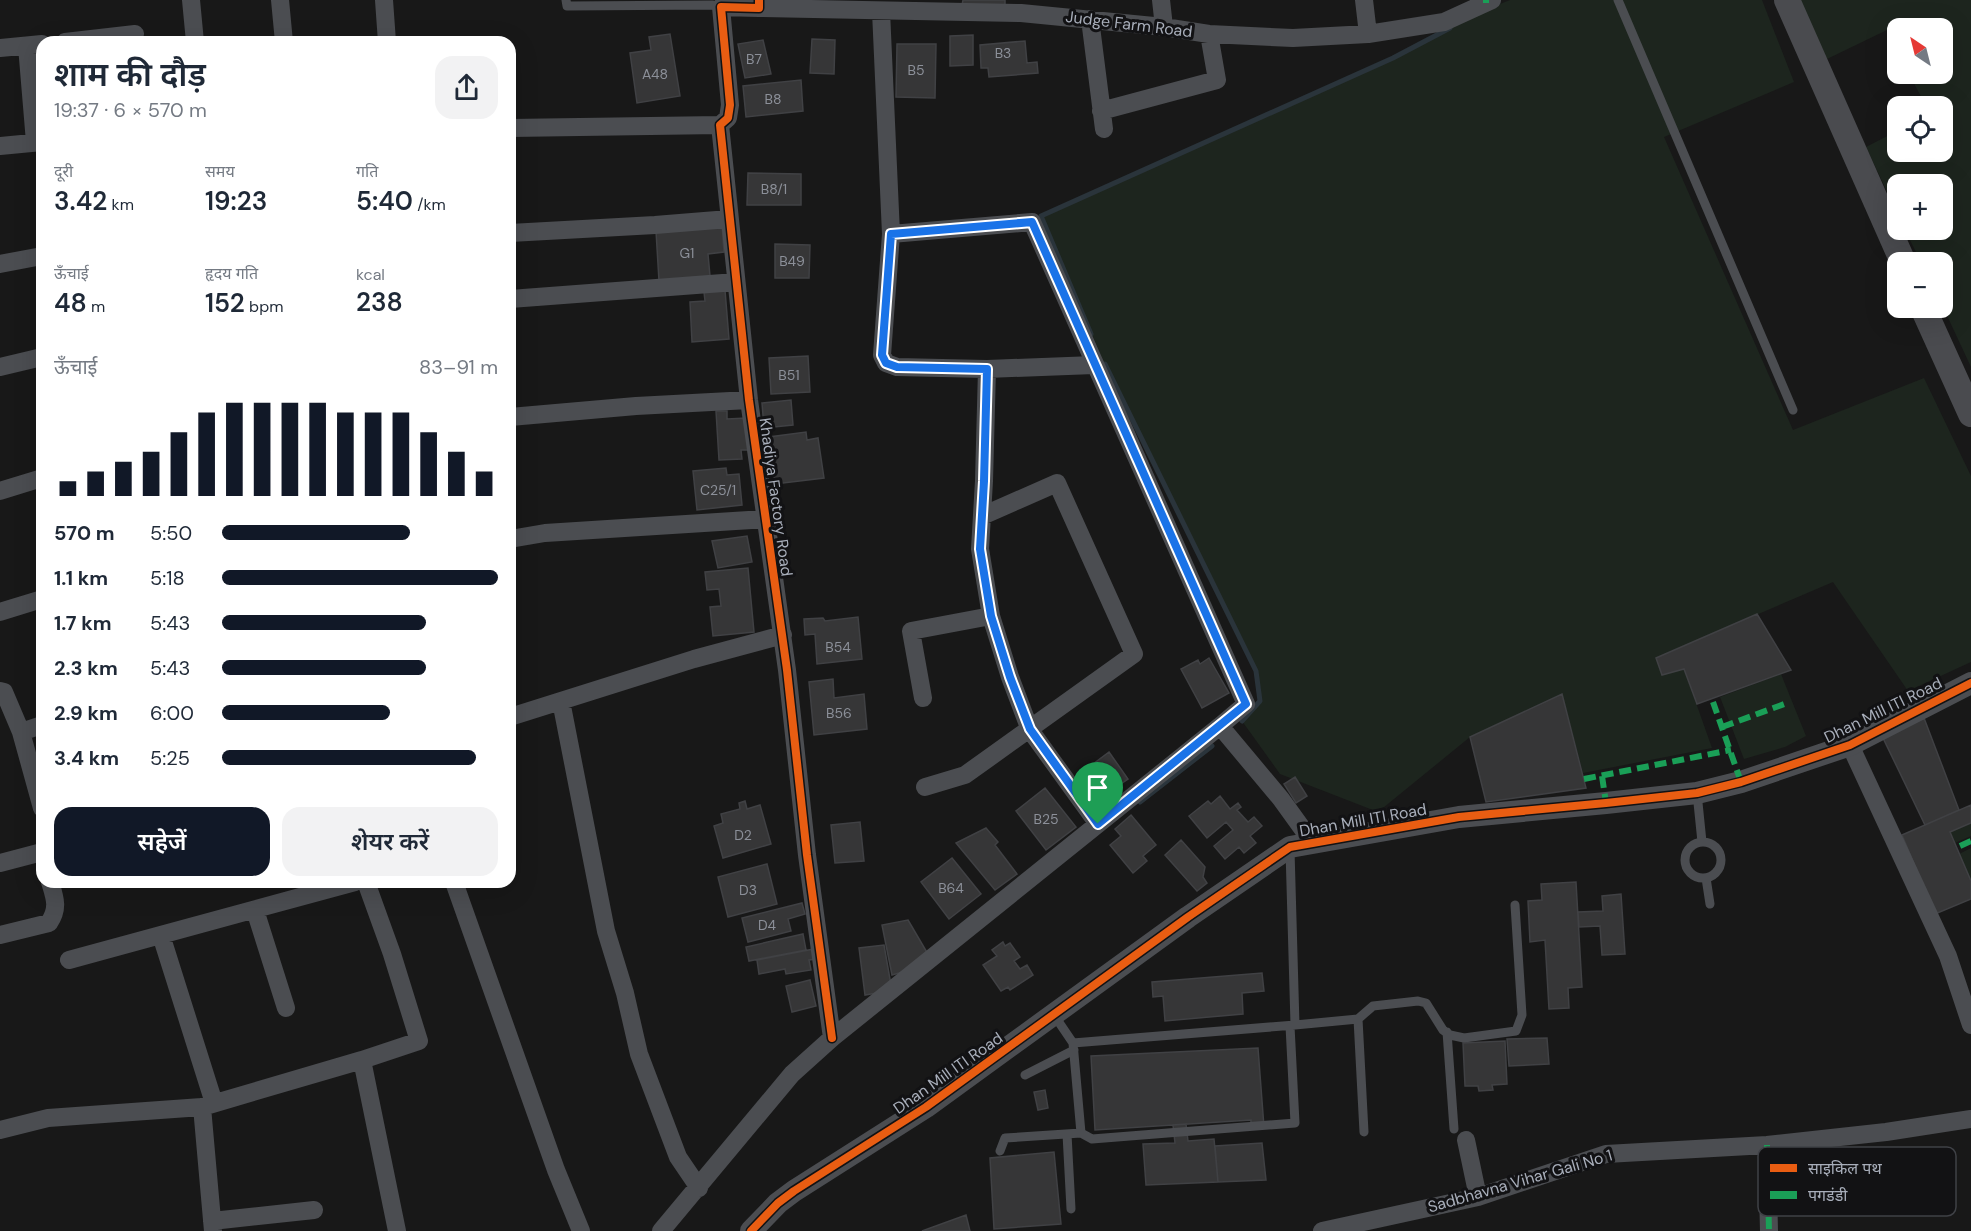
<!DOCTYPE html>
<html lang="hi">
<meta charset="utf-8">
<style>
body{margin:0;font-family:"DM Sans","Noto Sans Devanagari",sans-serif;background:#f2f2f3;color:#1f2937;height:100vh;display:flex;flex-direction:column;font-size:22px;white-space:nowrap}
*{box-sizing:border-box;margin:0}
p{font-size:20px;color:#747a83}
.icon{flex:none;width:33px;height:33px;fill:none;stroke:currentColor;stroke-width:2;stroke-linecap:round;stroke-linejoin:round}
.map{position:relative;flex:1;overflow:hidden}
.side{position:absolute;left:36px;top:36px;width:480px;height:852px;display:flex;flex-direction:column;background:#fff;border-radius:18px;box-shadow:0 6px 24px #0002}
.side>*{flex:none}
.needle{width:39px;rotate:325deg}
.buttons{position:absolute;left:1887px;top:18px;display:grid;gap:12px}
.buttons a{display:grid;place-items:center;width:66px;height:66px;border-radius:12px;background:#fff;box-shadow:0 6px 24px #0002;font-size:30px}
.pin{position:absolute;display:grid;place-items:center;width:51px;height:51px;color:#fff;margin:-62px -26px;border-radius:50% 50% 50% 0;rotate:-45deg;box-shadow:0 0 6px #0007}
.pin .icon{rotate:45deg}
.round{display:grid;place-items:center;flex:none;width:63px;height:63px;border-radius:18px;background:#f2f2f3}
.overview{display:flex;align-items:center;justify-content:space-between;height:102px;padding:0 18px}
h1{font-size:33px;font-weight:600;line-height:45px}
.figures{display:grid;grid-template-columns:repeat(3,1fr);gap:9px;height:102px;padding:6px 18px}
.figures div{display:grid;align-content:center}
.figures b{font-size:26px;font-weight:600}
.figures small{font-size:16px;font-weight:400}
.figures p{font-size:16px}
.chart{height:168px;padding:12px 18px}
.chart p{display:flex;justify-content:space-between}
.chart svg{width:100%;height:108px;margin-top:6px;stroke:#111827;stroke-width:6}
.cta{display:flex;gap:12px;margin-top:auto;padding:12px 18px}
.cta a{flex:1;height:69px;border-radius:18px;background:#111827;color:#fff;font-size:24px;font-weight:600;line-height:69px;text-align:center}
.cta a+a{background:#f2f2f3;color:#1f2937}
ul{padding:0 18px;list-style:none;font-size:20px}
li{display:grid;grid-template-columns:96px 72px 1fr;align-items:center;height:45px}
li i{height:15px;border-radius:8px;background:#111827}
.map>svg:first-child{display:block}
.green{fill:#1d251e}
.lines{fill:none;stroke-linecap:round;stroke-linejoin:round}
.stream{stroke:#2a343b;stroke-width:5}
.building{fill:#363637;stroke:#404144;stroke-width:1.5}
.service{stroke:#4b4d51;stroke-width:9}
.minor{stroke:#4b4d51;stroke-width:18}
.tertiary{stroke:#4b4d51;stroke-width:22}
.secondary{stroke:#4a4b4f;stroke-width:26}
.quiet{stroke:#1a9f57;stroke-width:6;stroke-dasharray:12 6;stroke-linecap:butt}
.cycleway-casing{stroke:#121214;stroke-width:11}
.cycleway{stroke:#e95d12;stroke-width:8}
.route-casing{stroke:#fff;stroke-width:12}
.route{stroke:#1a73e8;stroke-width:8}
.labels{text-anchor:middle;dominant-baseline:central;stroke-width:6;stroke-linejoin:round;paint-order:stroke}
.number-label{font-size:14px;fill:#8c9099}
.street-label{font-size:16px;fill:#a8aeba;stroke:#121214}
.key{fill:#121214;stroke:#3f4146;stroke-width:1.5}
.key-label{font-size:16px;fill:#a8aeba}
</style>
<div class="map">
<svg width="1971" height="1231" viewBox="0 0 1971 1231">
<rect width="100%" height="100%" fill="#181818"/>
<path class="green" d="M1510,0H1762L1794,82L1664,137L1793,430L1924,378L1971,476V662L1908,691L1833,582L1656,658L1662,675L1684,669L1712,748L1583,773L1562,694L1470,737L1378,812L1280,774L1242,721L1260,701L1256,671L1103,360L1041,216L1393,59L1478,13Z
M1799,0H1971V367L1943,307L1942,262H1921L1905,230H1942V184H1898L1897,213L1866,147L1897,131L1898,152H1942V106H1926L1909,74H1942V28H1898L1897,50L1887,30L1827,59Z
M1781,674L1806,736L1785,747L1744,759L1720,697Z
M1971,823V836L1955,843L1950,832Z
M1971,848V881L1959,854Z"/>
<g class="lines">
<path class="stream" d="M1091,334L1041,216L1393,58L1450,28
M1105,364L1256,671L1260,701L1242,721
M1140,802L1212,746"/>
</g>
<path class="building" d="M963,0H1005V6L962,5Z
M670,34L680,96L637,103L630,53L651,50L649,37Z
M973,35V65L950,66V36Z
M812,39L835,40L834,74L810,73Z
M763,40L771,74L745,78L738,44Z
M1025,41L1027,63L1037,62L1038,73L989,77L988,68H981L980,45Z
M897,44H936L935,98L896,97Z
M801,80L803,111L746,117L743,86Z
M748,173L801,174V205H747Z
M722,225L724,252L708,254L710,276L659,281L656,231Z
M775,244L810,245L809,278H775Z
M725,290L729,339L692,342L690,302L705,301L704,292Z
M808,356L810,392L771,394L769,358Z
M791,400L793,425L764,428L762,403Z
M716,411H727V419L746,418L748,450H741L742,459L719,460Z
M806,432L807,440L818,438L824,478L775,484L769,437Z
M726,468L727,475L739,474L742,505L697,510L693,471Z
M747,536L752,562L718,568L712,541Z
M748,568L754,632L713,636L710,607L721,606L719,589L707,590L705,572Z
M1757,614L1791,670L1697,704L1684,669L1662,675L1656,658Z
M858,617L862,659L817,664L815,634L805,635L804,619L823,618L825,621Z
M1209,658L1229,693L1202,708L1181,669L1198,660L1200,664Z
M833,679L834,698L864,694L867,729L814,735L809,682Z
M1562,694L1586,788L1486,802L1470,737Z
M1924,718L1959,810L1925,825L1883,738Z
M1109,752L1128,779L1118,786L1114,780L1092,797L1077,776Z
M1295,777L1307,796L1296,803L1284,784Z
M1045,788L1076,827L1046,850L1016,811Z
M1220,796L1230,809L1238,803L1241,807L1237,810L1248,822L1254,817L1262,826L1250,836L1256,843L1244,853L1239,847L1225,859L1214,846L1233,830L1226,822L1207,838L1189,816L1208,801L1211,804Z
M745,801L747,809L760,805L771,844L723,858L714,826L723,823L721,814L740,809L739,803Z
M1971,805V823L1950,832L1971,881V899L1935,914L1902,835Z
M1131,815L1156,845L1143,856L1147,861L1133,873L1110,845L1121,836L1115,829Z
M860,822L864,861L835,863L831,825Z
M986,828L998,842L995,845L1017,874L995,890L956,843Z
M1181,840L1205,867L1203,877L1207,883L1197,891L1165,855Z
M952,858L981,894L949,919L921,882Z
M767,864L777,904L728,917L718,877Z
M1576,882L1582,987L1568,988L1569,1008L1549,1009L1545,940L1530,942L1528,901L1542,900L1541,884Z
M1621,894L1625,954L1602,955L1600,926L1579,927L1578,912L1603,911L1602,896Z
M802,903L805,914L788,919L791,931L748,942L742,918Z
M908,920L928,954L909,970L892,975L882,925Z
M803,934L806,950L749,961L746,947Z
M1003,942L1005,946L1010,943L1020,957L1014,961L1020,969L1027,965L1033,975L1010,990L1008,987L1001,991L983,965L997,956L992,950Z
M884,945L891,985L882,992L865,995L859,948Z
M814,949L816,959L809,960L811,970L786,974L785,969L759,974L757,960Z
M1262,973L1264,991L1242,993L1243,1014L1165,1021L1163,996L1153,997L1152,982Z
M810,980L816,1006L792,1012L786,986Z
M1547,1038L1549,1064L1509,1066L1507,1039Z
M1505,1041L1507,1084L1492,1085L1493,1090L1479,1091L1478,1086H1465L1463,1043Z
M1258,1048L1264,1127L1251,1128V1120L1095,1130L1091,1056Z
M1045,1090L1048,1108L1038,1110L1034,1092Z
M1186,1124L1188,1141L1214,1139L1218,1182L1146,1185L1143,1144L1175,1143L1173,1125Z
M1262,1143L1266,1180L1218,1182L1215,1146Z
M1054,1152L1061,1224L994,1229L990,1158Z
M966,1215L970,1231H922Z"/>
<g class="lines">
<path class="service" d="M566,0L567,6L713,5L721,7
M1618,0L1793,410
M1697,793L1702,842
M1685 860a18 18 0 1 1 36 0a18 18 0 1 1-36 0Z
M1706,878L1710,904
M1358,1019L1364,1132
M1295,1025L1358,1019L1373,1006L1418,1001L1426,1003L1443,1030L1450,1035L1464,1038L1516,1031L1522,1015L1515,905
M1447,1032L1454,1129
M1073,1043L1295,1025L1290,850
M1025,1075L1074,1050
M1081,1133L1092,1139L1295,1123L1290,1026
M1067,1134L1071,1209
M1000,1151L1005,1138L1081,1133L1073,1043L1054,1015"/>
<path class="minor" d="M191,0L195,42
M280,0L284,42
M384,0L387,42
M759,0V8L721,7L730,105L728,118L720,125L749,400L787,670L807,855L832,1038
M1161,0L1164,27
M1364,0L1368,34
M759,8L1021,13L1164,27L1209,34L1293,38L1368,34L1444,22L1492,0
M881,11L891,234L882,355L886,363L897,367L987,369L1094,365
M1090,19L1104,129
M65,42L135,34
M27,46L35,142
M0,48L42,44
M1101,111L1217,80L1209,34
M510,128L720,125
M0,146L42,142
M510,233L655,225L729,219
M891,234L1032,222L1246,704L1220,726
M0,264L42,256
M510,299L736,282
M0,367L42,357
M987,369L984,481L980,549L991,616L1010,677L1030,730L1098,824
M510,417L636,406L749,400
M0,491L42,478
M510,539L545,533L766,519
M0,612L42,599
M0,691L4,692L21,732
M923,698L911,631L991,616
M561,701L606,931L625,993L639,1054L678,1157L699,1188
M510,717L694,659L783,635
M42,725L21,732L42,808
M1850,745L1948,956L1971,1025
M925,787L965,775L1134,654L1057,483L982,516
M0,863L42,852
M454,882L556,1170L581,1231
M255,910L286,1008
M0,935L49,923C59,908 55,898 50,882
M161,935L214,1103
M69,960L355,882
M362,1060L397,1231
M202,1107L213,1231
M0,1130L48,1118L202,1107L362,1060L419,1041L392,954L366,882
M1466,1140L1478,1197
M1767,1145L1769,1231
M212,1221L314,1210
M661,1231L792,1074L832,1038L1220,726L1281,799L1312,842
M1322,1231L1478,1197L1606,1154L1767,1145L1886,1132L1971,1119"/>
<path class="tertiary" d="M751,1231L778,1203L794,1191L926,1107L1188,917L1290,847L1459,817L1606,803L1697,793L1741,782L1850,745L1971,683"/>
<path class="secondary" d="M1787,0L1903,262
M1923,308L1971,414"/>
<path class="quiet" d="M1486,0V3
M1713,702L1741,782
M1722,727L1787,703
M1602,776L1606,803
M1584,779L1731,750
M1960,846L1971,841
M1767,1145L1769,1231"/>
<g class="cycleway-casing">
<path id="cycleway" d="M759,0V8L721,7L730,105L728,118L720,125L749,400L787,670L807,855L832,1038
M751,1231L778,1203L794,1191L926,1107L1188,917L1290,847L1459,817L1606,803L1697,793L1741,782L1850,745L1971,683"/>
</g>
<use href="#cycleway" class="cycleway"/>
</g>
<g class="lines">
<g class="route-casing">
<path id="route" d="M1032,222L1246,704L1098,824L1030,729L1010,677L991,616L980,549L984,481L987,369L897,367L886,363L882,355L891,234Z"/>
</g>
<use href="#route" class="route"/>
</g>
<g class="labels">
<g class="number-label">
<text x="1003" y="53">B3</text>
<text x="754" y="59">B7</text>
<text x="916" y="70">B5</text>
<text x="655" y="74">A48</text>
<text x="773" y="99">B8</text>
<text x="774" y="189">B8/1</text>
<text x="687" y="253">G1</text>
<text x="792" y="261">B49</text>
<text x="789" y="375">B51</text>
<text x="718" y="490">C25/1</text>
<text x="838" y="647">B54</text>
<text x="839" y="713">B56</text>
<text x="1046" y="819">B25</text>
<text x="743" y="835">D2</text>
<text x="951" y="888">B64</text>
<text x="748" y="890">D3</text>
<text x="767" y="925">D4</text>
</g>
<g class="street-label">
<text transform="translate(1129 24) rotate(7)">Judge Farm Road</text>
<text transform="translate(776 497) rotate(82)">Khadiya Factory Road</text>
<text transform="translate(1883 710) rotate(-26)">Dhan Mill ITI Road</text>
<text transform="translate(1363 820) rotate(-10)">Dhan Mill ITI Road</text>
<text transform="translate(948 1073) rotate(-35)">Dhan Mill ITI Road</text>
<text transform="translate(1520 1181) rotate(-16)">Sadbhavna Vihar Gali No 1</text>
</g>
</g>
<rect x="1758" y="1147" width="198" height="69" rx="9" class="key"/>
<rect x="1770" y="1164" width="27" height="8" fill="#e95d12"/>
<rect x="1770" y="1191" width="27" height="8" fill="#1a9f57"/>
<g class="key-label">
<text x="1808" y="1174">साइकिल पथ</text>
<text x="1808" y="1201">पगडंडी</text>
</g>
</svg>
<div class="buttons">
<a><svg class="needle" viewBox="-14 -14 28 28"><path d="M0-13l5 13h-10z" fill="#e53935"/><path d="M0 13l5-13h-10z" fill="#747a83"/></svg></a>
<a><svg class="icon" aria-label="locate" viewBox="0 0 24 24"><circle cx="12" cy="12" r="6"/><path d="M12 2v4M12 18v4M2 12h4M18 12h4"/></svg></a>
<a>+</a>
<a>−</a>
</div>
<div class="pin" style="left:1098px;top:824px;background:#1e9e55"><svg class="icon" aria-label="arrive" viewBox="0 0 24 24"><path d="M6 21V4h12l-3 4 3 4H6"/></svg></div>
<section class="side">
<div class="overview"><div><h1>शाम की दौड़</h1><p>19:37 · 6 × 570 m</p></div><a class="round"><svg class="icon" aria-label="share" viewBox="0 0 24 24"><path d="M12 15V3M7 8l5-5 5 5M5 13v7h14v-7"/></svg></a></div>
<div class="figures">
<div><p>दूरी</p><b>3.42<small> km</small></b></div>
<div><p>समय</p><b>19:23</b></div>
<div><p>गति</p><b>5:40<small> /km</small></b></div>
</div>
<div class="figures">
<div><p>ऊँचाई</p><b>48<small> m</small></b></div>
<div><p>हृदय गति</p><b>152<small> bpm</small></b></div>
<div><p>kcal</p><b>238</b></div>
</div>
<div class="chart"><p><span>ऊँचाई</span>83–91 m</p>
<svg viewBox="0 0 160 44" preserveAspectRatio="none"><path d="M5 44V38M15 44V34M25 44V30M35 44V26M45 44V18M55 44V10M65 44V6M75 44V6M85 44V6M95 44V6M105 44V10M115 44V10M125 44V10M135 44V18M145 44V26M155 44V34"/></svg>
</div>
<ul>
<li><b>570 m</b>5:50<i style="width:68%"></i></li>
<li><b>1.1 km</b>5:18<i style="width:100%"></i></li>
<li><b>1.7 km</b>5:43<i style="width:74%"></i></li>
<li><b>2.3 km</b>5:43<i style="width:74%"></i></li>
<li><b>2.9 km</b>6:00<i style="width:61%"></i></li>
<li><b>3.4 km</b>5:25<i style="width:92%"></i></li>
</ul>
<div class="cta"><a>सहेजें</a><a>शेयर करें</a></div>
</section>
</div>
